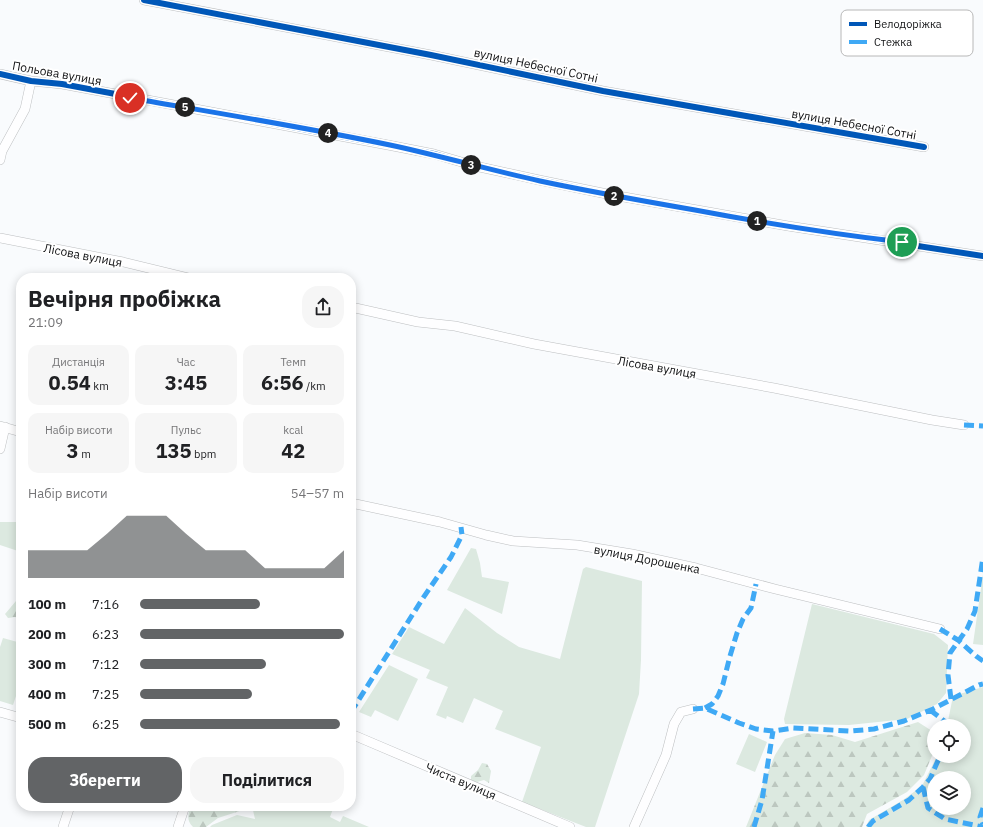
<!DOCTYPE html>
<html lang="uk">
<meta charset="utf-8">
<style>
body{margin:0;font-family:"IBM Plex Sans",sans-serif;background:#f6f6f6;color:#202124;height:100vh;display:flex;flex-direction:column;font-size:15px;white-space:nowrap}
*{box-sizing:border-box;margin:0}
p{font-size:13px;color:#757577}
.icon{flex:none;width:22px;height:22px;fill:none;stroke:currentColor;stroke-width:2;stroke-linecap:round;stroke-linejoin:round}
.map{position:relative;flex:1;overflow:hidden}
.drawer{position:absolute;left:16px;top:273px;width:340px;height:538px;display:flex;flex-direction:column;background:#fff;border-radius:16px;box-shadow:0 2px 10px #0003}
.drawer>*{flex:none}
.controls{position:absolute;left:927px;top:719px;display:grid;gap:8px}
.controls a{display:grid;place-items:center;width:44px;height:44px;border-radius:50%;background:#fff;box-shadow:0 2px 10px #0003;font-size:20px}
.pin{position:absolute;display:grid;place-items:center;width:34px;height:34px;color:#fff;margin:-17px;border:2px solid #fff;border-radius:50%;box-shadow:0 1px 4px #0007}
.km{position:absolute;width:20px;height:20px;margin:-10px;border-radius:50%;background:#222;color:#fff;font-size:11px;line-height:20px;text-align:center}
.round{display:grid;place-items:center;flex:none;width:42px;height:42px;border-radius:16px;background:#f6f6f6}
.summary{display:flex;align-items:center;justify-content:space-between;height:68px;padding:0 12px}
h1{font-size:22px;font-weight:800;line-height:30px}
.stats{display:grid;grid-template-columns:repeat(3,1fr);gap:6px;height:68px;padding:4px 12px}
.stats div{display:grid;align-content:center;border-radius:10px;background:#f6f6f6;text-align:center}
.stats b{font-size:20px;font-weight:800}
.stats small{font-size:11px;font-weight:400}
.stats p{font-size:11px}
.chart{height:112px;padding:8px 12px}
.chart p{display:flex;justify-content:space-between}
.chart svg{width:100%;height:72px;margin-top:4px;fill:#626466;opacity:.7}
.button{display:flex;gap:8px;margin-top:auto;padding:8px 12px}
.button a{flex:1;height:46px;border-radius:16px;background:#626466;color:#fff;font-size:16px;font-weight:800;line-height:46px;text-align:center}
.button a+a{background:#f6f6f6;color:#202124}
ul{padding:0 12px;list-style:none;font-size:13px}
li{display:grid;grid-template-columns:64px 48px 1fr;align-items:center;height:30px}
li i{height:10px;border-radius:5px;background:#626466}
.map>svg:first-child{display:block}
.forest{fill:url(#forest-firs)}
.garden{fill:#dce9e0;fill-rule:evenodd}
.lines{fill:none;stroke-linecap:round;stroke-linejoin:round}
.street-casing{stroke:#bdbfc1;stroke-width:10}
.street{stroke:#fefeff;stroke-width:9}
.quiet{stroke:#3fa9f5;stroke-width:5;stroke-dasharray:10 5;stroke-linecap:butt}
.cycleway-casing{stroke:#fff;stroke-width:8}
.cycleway{stroke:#0057b8;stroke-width:6}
.route-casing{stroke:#fff;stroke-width:8}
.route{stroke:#1a73e8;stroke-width:5}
.labels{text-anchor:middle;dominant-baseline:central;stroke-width:4;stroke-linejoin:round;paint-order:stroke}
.street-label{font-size:12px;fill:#111214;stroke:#fff}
.key{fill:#fff;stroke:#b8b8b8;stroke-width:1}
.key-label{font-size:11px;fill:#111214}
</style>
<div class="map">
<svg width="983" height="827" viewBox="0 0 983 827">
<defs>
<pattern id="forest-firs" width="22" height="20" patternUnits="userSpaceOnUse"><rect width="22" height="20" fill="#dce9e0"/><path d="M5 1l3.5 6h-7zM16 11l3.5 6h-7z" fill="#bcc7bf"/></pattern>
</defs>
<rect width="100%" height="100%" fill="#f9fbfd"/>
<path class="forest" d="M21,592V620L15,617L8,618L5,614L16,601Z
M918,722L932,731L934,751L924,775L907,792L867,814L862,827H746L775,755L785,739L805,733L832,735L855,742Z
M482,763L487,764L491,771L489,783L484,780L477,782L471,780V776L478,770Z
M191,806H243L249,808L218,818L206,827H193C186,820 188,814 191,806Z"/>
<path class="garden" d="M0,522H21V552L0,545Z
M471,548L476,549L480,563L482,577L509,582L502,614L447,590Z
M586,567L642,581L641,660L639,694L595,827H586L522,802L541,747L495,729L503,711L474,698L463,723L447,716L446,719L436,715L448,687L426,678L430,670L392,654L409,627L444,644L465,608L497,633L519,647L560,659L583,569Z
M983,574V645L973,644Z
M812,604L934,634L948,645L946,693L937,704L907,719L849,725L785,724L784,719Z
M3,638L21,643V681L13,705L0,701V647Z
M389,665L418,679L398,721L375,710L371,717L359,712Z
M983,687V827H866L869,820L903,800L922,786L937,756H964V726H947L953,696ZM934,778H964V808H934Z
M749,734L767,742L755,772L736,764Z
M252,806H334L330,817L340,822L343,816L369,827H210L212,825L237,815L255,819Z"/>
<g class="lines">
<g class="street-casing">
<path id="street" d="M144,0L431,55L603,91L924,147
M0,74L31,81L62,84L388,145L434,154L475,166L539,180L607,194L788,226L983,256
M0,160L2,151L25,109L31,81
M0,238L123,262L189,278
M351,307L418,322L455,326L534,344L774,388L932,420L964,425
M0,426L21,432
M0,449L5,427
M351,503L440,522L486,535L513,541L577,545L632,554L696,568L775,589L940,629
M0,712L21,718
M351,734L570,827
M63,827L70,806
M178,827L185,806
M634,827L666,755L674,724L681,712L693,709"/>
</g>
<use href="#street" class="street"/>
<path class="quiet" d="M964,425L983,426
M940,629L958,640L976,656L983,661
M951,699L948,675L950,653L967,629L975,611L983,557
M705,708L712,704L718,696L723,684L730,656L737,633L743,619L751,608L756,584
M693,709L705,708L739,723L756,729L773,731L793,728L850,731L874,729L904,721L933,709L979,685L983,684
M930,710L947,723V726
M351,712L423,598L451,557L462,535L461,527
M923,787L928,808L945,819L983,827
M983,808L980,817L983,824
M754,827L762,800L773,731
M868,827L873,821L909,800L923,787L930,779L940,756"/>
<g class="cycleway-casing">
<path id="cycleway" d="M144,0L431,55L603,91L924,147
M0,74L31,81L62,84L388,145L434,154L475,166L539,180L607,194L788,226L983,256"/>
</g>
<use href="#cycleway" class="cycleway"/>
</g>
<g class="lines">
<g class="route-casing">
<path id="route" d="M130,98C217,113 304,127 390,145C441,156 490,170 540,181C592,192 643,201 695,210C764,223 833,234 902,242"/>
</g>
<use href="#route" class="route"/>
</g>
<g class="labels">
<g class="street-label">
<text transform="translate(536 65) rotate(12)">вулиця Небесної Сотні</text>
<text transform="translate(57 73) rotate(10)">Польова вулиця</text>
<text transform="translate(854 124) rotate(10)">вулиця Небесної Сотні</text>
<text transform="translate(83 255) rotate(11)">Лісова вулиця</text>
<text transform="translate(657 367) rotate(10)">Лісова вулиця</text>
<text transform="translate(647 559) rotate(11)">вулиця Дорошенка</text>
<text transform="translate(461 781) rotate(23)">Чиста вулиця</text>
</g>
</g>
<rect x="841" y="10" width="132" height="46" rx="6" class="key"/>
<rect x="849" y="22" width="18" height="4" fill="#0057b8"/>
<rect x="849" y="40" width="18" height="4" fill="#3fa9f5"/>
<g class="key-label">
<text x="874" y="28">Велодоріжка</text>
<text x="874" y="46">Стежка</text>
</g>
</svg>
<div class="controls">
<a><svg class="icon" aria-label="locate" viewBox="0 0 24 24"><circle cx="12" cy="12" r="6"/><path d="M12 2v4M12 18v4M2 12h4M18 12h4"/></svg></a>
<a><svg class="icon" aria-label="layers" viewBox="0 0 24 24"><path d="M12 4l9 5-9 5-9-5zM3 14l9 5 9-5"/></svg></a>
</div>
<div class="pin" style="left:902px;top:242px;background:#1e9e55"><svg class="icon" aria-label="arrive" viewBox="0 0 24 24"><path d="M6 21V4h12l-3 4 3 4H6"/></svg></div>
<div class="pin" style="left:130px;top:98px;background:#d93025"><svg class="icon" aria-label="check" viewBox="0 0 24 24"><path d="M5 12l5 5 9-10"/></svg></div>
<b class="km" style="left:757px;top:221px">1</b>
<b class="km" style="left:614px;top:196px">2</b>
<b class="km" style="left:471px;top:165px">3</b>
<b class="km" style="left:328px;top:133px">4</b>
<b class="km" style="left:185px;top:107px">5</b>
<section class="drawer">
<div class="summary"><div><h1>Вечірня пробіжка</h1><p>21:09</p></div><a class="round"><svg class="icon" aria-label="share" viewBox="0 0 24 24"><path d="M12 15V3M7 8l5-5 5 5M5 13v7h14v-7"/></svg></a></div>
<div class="stats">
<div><p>Дистанція</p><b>0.54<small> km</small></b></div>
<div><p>Час</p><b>3:45</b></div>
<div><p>Темп</p><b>6:56<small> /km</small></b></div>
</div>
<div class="stats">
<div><p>Набір висоти</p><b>3<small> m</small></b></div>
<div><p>Пульс</p><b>135<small> bpm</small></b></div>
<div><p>kcal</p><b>42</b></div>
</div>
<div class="chart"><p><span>Набір висоти</span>54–57 m</p>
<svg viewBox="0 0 160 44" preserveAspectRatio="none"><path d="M0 44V27L10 27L20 27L30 27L40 17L50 6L60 6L70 6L80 17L90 27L100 27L110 27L120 38L130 38L140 38L150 38L160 27V44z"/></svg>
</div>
<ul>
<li><b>100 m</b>7:16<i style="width:59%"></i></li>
<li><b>200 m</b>6:23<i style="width:100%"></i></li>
<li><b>300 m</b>7:12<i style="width:62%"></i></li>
<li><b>400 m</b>7:25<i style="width:55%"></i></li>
<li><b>500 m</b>6:25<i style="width:98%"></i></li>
</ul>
<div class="button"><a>Зберегти</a><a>Поділитися</a></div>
</section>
</div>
